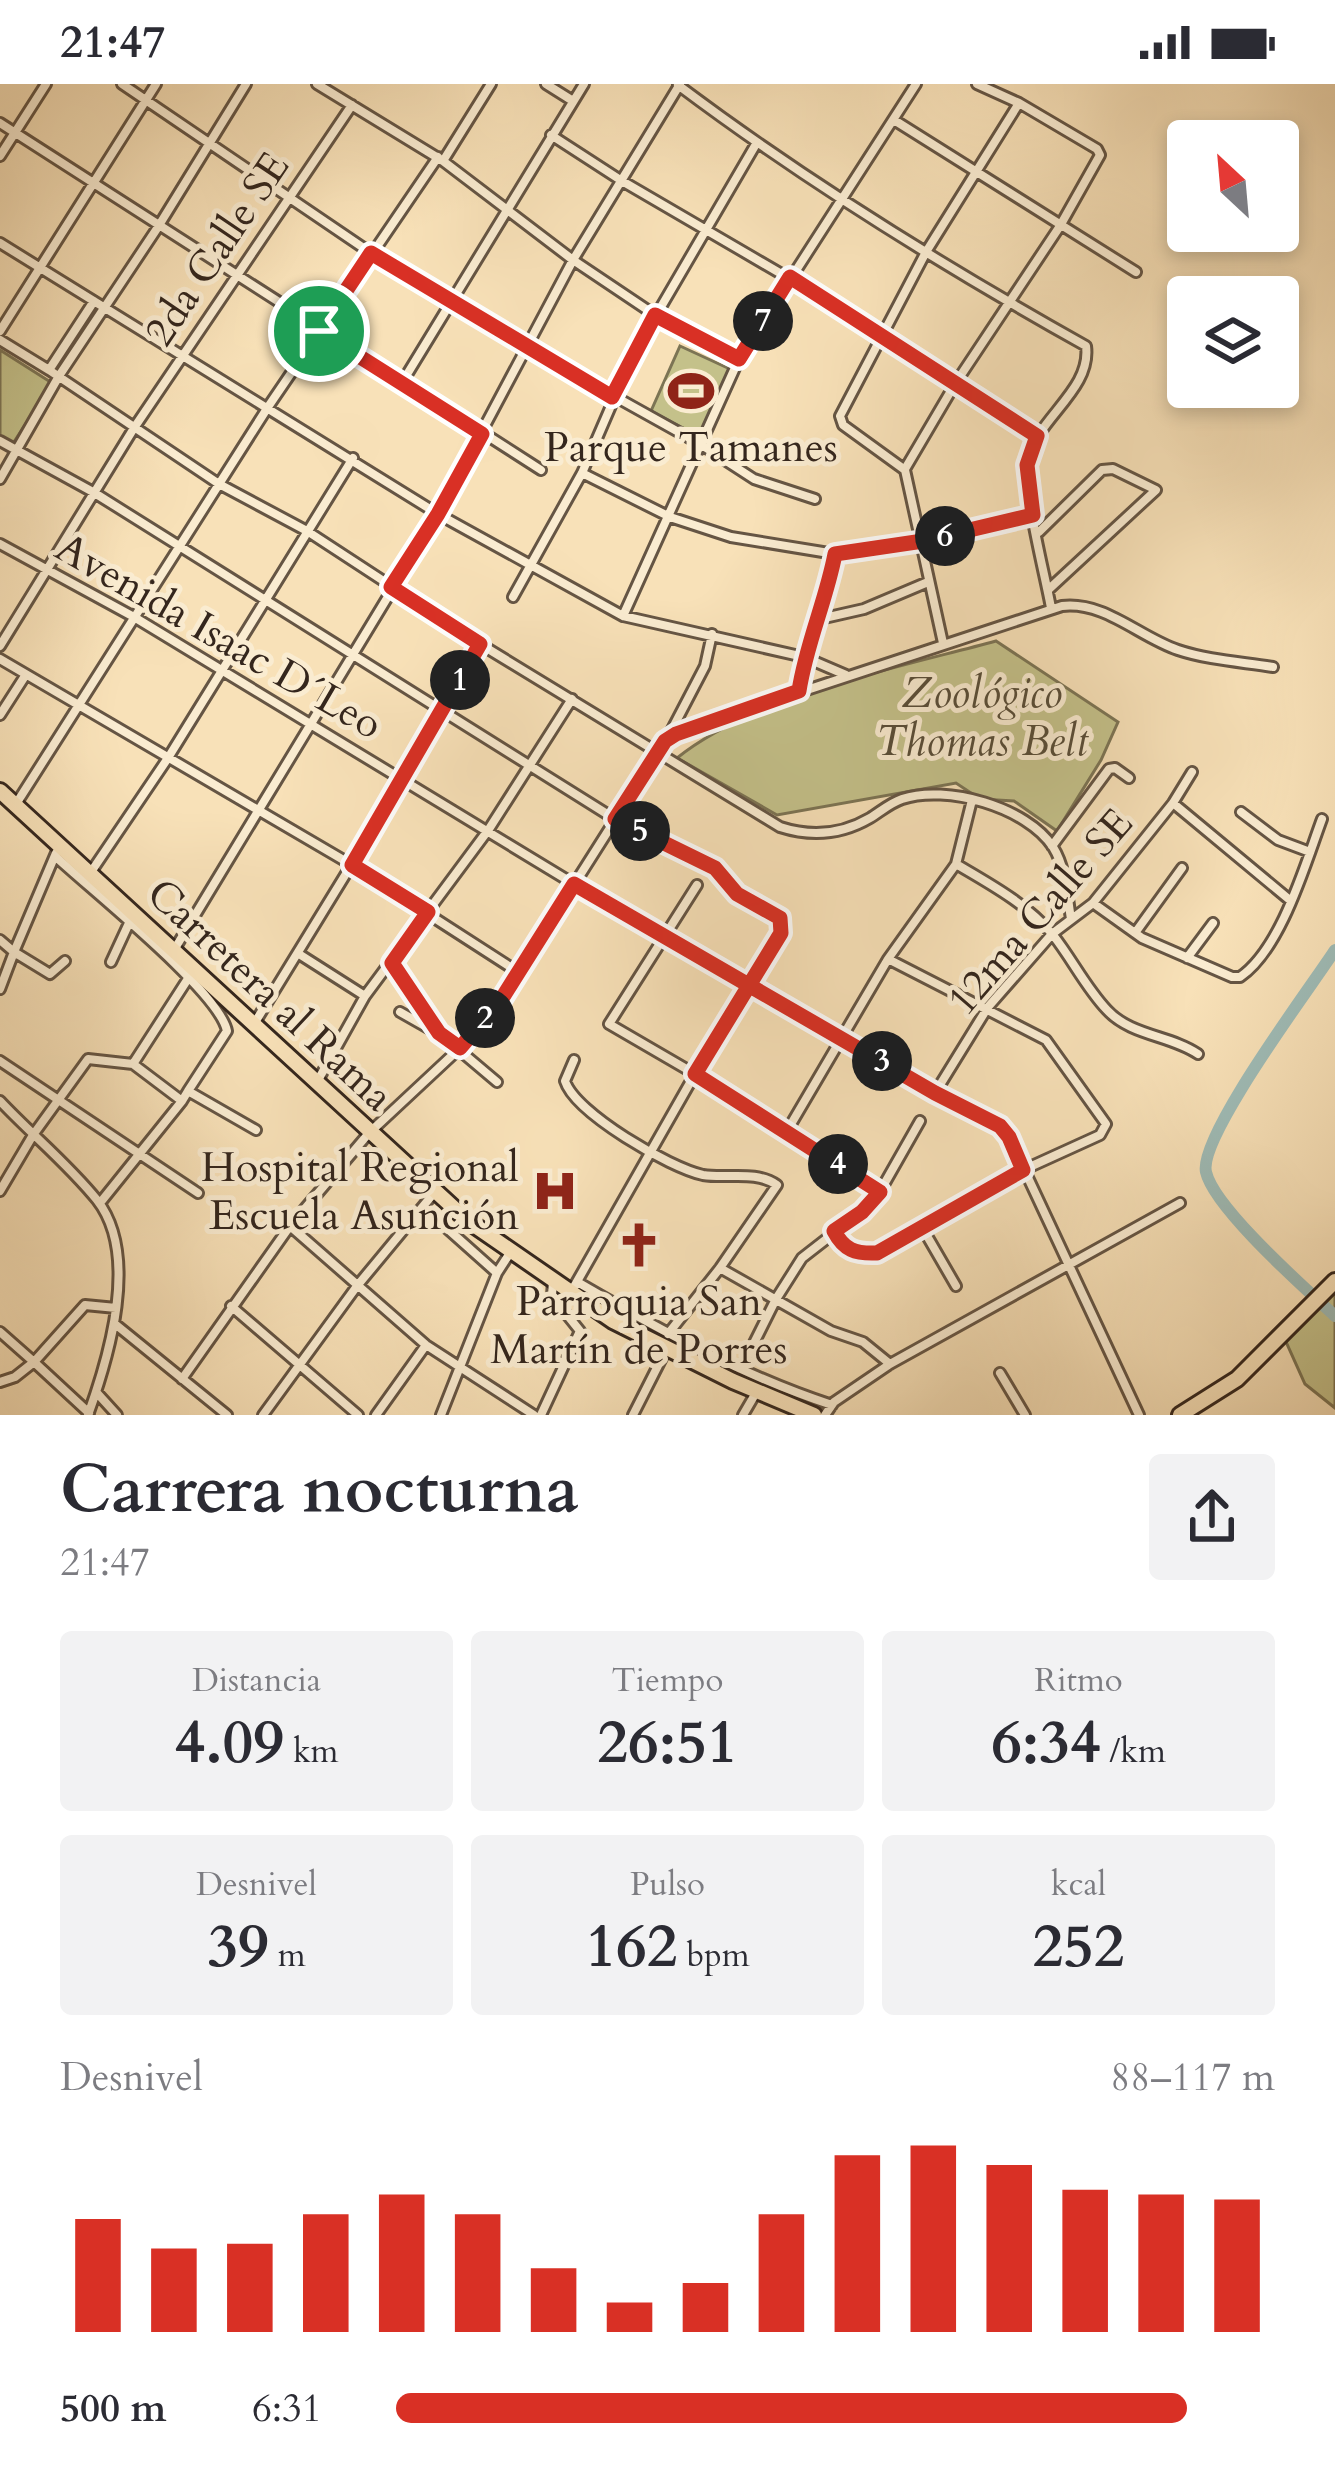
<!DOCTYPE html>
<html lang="es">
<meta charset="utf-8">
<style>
body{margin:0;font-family:Cardo,serif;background:#f2f2f3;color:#2b2b33;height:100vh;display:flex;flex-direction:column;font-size:45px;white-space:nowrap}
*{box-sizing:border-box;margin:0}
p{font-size:39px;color:#7c7c81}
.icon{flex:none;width:66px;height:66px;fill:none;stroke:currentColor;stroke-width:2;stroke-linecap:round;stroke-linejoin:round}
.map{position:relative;height:1331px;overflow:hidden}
.details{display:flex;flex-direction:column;background:#fff;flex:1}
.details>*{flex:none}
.needle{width:78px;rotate:334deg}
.tools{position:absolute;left:1167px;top:36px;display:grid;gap:24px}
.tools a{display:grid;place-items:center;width:132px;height:132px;border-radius:12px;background:#fff;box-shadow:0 6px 18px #0003;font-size:60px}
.pin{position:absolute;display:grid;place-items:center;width:102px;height:102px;color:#fff;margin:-51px;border:6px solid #fff;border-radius:50%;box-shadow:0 3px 12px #0007}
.km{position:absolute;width:60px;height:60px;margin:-30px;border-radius:50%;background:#222;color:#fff;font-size:33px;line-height:60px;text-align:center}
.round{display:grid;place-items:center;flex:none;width:126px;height:126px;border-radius:12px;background:#f2f2f3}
.head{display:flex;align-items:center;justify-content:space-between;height:204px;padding:0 60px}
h1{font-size:66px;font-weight:700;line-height:90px}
.metrics{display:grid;grid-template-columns:repeat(3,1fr);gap:18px;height:204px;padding:12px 60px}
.metrics div{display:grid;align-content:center;border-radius:12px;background:#f2f2f3;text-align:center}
.metrics b{font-size:60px;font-weight:700}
.metrics small{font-size:33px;font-weight:400}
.metrics p{font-size:33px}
.chart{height:336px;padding:24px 60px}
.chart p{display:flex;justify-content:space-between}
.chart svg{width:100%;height:216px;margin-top:12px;stroke:#d93025;stroke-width:6}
ul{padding:0 60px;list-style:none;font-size:39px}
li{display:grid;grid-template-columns:192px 144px 1fr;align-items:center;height:90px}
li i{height:30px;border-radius:15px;background:#d93025}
.status{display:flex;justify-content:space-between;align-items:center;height:84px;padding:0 60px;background:#fff;direction:ltr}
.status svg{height:33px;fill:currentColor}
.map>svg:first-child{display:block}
.green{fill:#c4c18a;stroke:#7c7454;stroke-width:3}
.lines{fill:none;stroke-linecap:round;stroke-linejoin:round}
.river{stroke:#9fbcb7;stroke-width:12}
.street-casing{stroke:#655544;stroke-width:14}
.highway-casing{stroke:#34261d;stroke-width:20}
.street{stroke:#faecd1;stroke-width:8}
.highway{stroke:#f8e1b8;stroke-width:14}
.route-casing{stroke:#fff;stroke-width:24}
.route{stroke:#d93025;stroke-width:15}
.labels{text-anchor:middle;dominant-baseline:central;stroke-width:10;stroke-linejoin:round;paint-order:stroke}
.street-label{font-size:42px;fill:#34261d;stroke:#faecd1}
.poi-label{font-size:42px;fill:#34261d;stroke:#faecd1}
.park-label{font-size:42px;font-style:italic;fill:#584d38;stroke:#faecd1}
</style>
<div class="status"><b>21:47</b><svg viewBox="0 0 49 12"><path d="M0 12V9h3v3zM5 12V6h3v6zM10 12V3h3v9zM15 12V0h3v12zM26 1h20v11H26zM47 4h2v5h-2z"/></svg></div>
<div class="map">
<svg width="1335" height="1331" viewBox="0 0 1335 1331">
<rect width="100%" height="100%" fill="#f8e1b8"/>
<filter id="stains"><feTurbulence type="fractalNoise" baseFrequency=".00167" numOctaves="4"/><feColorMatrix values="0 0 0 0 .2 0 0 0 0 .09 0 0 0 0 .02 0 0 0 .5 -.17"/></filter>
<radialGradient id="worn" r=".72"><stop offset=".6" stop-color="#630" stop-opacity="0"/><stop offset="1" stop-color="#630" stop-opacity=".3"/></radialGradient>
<path class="green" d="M680,262L732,286L702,354L651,327Z
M0,266L52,299L12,361L0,354Z
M996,557L1118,638L1101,676L1057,747L1014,717L980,715L956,699L777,731L677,674C753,612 901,583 996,557Z
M1335,1203V1324L1305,1300L1283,1251Z"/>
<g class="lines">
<path class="river" d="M1335,866C1311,903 1198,1053 1206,1088C1214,1124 1305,1204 1335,1232"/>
<g class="street-casing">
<path id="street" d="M122,0L371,169L526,263L700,360L754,395L815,415
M317,0L443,77L573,176L655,231L739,275
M546,0L573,17
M678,1C807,98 945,183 1086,262C1092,306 1036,335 1028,376C1022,404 1045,490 1051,524
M894,36L1136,188
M0,39L541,386
M551,51L622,97L881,248L1037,352
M0,72L46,0
M443,77L491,0
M0,159L438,430L623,532L804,573L846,591
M94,217L49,286L219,400L307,447L480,560L780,743C811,753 841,751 870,734C880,728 890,719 902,715C946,700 1027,723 1053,763C1066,784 1067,811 1071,835
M0,247L156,0
M0,256L49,286
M403,297L584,0
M0,357L93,408L615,735L714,784L737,810L780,834L781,849L695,990L571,1208
M905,385L955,300L1060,142L1100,71L1097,65L1019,19L977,0
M582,389L670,433L731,453L835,470L923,457L1033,431
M0,395L59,292L158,143L246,0
M1039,448L1102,386L1113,385L1156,406L1048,506
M0,460L134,533L574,800L935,1009L1000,1042L1009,1053L1139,1331
M513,513L582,389L633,271L756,60
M623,532L739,275L916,0
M820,535L864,525L928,498
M943,559L905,386L843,341L840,332L926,168L1019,19
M0,562L134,344L352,21
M0,575L352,781L518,888
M799,607C806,560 826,517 835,470
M0,631L25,592
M669,651L705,582L712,550
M1173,719L1291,817
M16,720L268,323L438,73
M1241,728L1278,756L1310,768
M1052,762L1109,685L1115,684L1129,694
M56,769L14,868L50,890L65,877
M55,772C90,805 219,907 227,947L188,1007
M956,780C990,800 1027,820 1053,851C1072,875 1086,904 1107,926C1131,952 1170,951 1198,970
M91,788L168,674L353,374
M697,801L609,940L695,990L880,1108
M1093,819L1142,854L1232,893H1240C1281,865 1305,781 1322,735
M1135,849L1182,784
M0,856L14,868L0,905
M174,866L438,430L573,176L680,0
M299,870L365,912
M1187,874L1213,839
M111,878L130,837
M392,879L412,904L439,949L497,998
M400,928L437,949
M254,940L404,695L480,560
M574,976L565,997C575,1029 670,1084 703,1091C728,1095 755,1086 777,1101L720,1184L668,1250
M0,977L198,1109
M133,980L191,890
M317,998L365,912L489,745L572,615
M935,1009L988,923L1052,850L1093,819L1173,719L1192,688
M0,1017C31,1050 69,1081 97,1116C140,1171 109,1273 88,1331
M787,1047L888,875L956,780L972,716
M0,1107L33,1051L88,975L133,980L182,1017L188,1007L256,1046
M100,1119L182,1017
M423,1123L497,1189
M290,1142L426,1261L534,1331
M923,1145L956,1202
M834,1147C844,1166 855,1170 876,1169L1023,1086L1100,1051L1106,1040L1046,956L888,875
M720,1184L831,1247L863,1258L890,1280
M579,1199C660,1246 743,1292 832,1321
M231,1222L358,1331
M115,1240L227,1331
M0,1248L34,1278L15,1293L0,1298
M741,1285L776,1215L802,1174L874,1118L920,1037
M1000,1289L1025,1331
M182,1295L290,1142L369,1049L460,964L501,916L665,657L676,649L1062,522C1105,517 1139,553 1178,566C1208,576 1242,578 1273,583
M97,1309L117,1331
M89,1329L34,1278L85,1221L116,1224
M263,1331L357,1202L434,1109
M376,1331L426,1261
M441,1331L497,1189L510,1169
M541,1331L580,1247L552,1212L553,1197
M633,1331L667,1264
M743,1331L757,1307
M825,1331L834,1318L890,1280L1180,1119"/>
</g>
<g class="highway-casing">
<path id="highway" d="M0,707L468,1137L613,1237L733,1297L814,1331
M1180,1331L1237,1295L1335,1197"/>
</g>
<use href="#street" class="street"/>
<use href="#highway" class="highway"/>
</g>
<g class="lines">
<g class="route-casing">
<path id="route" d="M319,247L482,350L438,430L391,503L480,560L352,781L428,828L392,879L439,949L460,964L501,916L574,800L935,1009L1000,1042L1009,1053L1023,1086L877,1169C855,1170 844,1166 834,1147L862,1128L880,1108L695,990L781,849L780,834L737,810L715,784L615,735L665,657L676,650L799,607C806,560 826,517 835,470L923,457L1033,431L1027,381L1037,352L790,193L739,275L655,231L612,313L371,169L319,247"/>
</g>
<use href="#route" class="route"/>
</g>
<defs>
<g id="stadium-bare" transform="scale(3.6)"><path d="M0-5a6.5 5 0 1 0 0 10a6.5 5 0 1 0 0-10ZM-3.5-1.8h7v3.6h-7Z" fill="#8f2418" stroke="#faecd1" stroke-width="2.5" paint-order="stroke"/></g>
<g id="hospital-bare" transform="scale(3.6)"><path d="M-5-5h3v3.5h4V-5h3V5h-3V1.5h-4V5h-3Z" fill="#8f2418" stroke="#faecd1" stroke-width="2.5" paint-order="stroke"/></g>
<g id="church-bare" transform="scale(3.6)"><path d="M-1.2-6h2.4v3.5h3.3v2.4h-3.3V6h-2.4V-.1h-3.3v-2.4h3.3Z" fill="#8f2418" stroke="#faecd1" stroke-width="2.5" paint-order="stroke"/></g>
</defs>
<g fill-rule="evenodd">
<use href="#stadium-bare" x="691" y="307"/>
<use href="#hospital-bare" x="555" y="1107"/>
<use href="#church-bare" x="639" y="1161"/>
</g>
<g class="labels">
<g class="street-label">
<text transform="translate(217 165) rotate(-56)">2da Calle SE</text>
<text transform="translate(219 552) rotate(30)">Avenida Isaac D´Leo</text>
<text transform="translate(1040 828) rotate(-49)">12ma Calle SE</text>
<text transform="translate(270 911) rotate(43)">Carretera al Rama</text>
</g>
<g class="poi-label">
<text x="691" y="363">Parque Tamanes</text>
<text x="519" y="1083" text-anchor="end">Hospital Regional<tspan x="519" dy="48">Escuela Asunción</tspan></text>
<text x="639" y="1217">Parroquia San<tspan x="639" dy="48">Martín de Porres</tspan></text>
</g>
<g class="park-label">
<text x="982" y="609">Zoológico<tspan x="982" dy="48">Thomas Belt</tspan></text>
</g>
</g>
<rect width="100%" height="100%" filter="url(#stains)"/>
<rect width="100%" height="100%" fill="url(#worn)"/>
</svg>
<div class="tools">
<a><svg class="needle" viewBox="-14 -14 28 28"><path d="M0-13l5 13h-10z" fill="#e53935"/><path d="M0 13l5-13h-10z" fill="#7c7c81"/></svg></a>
<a><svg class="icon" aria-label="layers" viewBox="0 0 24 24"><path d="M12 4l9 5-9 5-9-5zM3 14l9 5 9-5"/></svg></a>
</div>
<div class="pin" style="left:319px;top:247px;background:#1e9e55"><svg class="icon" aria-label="arrive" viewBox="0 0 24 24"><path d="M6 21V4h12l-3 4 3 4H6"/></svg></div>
<b class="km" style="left:460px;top:596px">1</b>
<b class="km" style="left:485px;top:934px">2</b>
<b class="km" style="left:882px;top:977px">3</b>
<b class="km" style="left:838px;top:1080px">4</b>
<b class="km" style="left:640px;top:747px">5</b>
<b class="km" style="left:945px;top:452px">6</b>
<b class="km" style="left:763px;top:237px">7</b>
</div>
<section class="details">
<div class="head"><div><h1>Carrera nocturna</h1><p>21:47</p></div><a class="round"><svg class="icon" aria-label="share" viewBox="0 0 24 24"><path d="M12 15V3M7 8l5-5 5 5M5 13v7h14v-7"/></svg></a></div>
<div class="metrics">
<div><p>Distancia</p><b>4.09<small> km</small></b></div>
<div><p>Tiempo</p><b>26:51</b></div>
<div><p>Ritmo</p><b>6:34<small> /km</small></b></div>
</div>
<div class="metrics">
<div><p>Desnivel</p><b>39<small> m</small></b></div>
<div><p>Pulso</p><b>162<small> bpm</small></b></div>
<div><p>kcal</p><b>252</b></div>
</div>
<div class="chart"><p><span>Desnivel</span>88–117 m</p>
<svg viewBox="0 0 160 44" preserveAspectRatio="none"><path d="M5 44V21M15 44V27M25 44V26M35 44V20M45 44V16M55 44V20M65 44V31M75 44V38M85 44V34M95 44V20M105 44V8M115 44V6M125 44V10M135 44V15M145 44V16M155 44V17"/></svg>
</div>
<ul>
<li><b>500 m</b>6:31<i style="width:90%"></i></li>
</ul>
</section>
